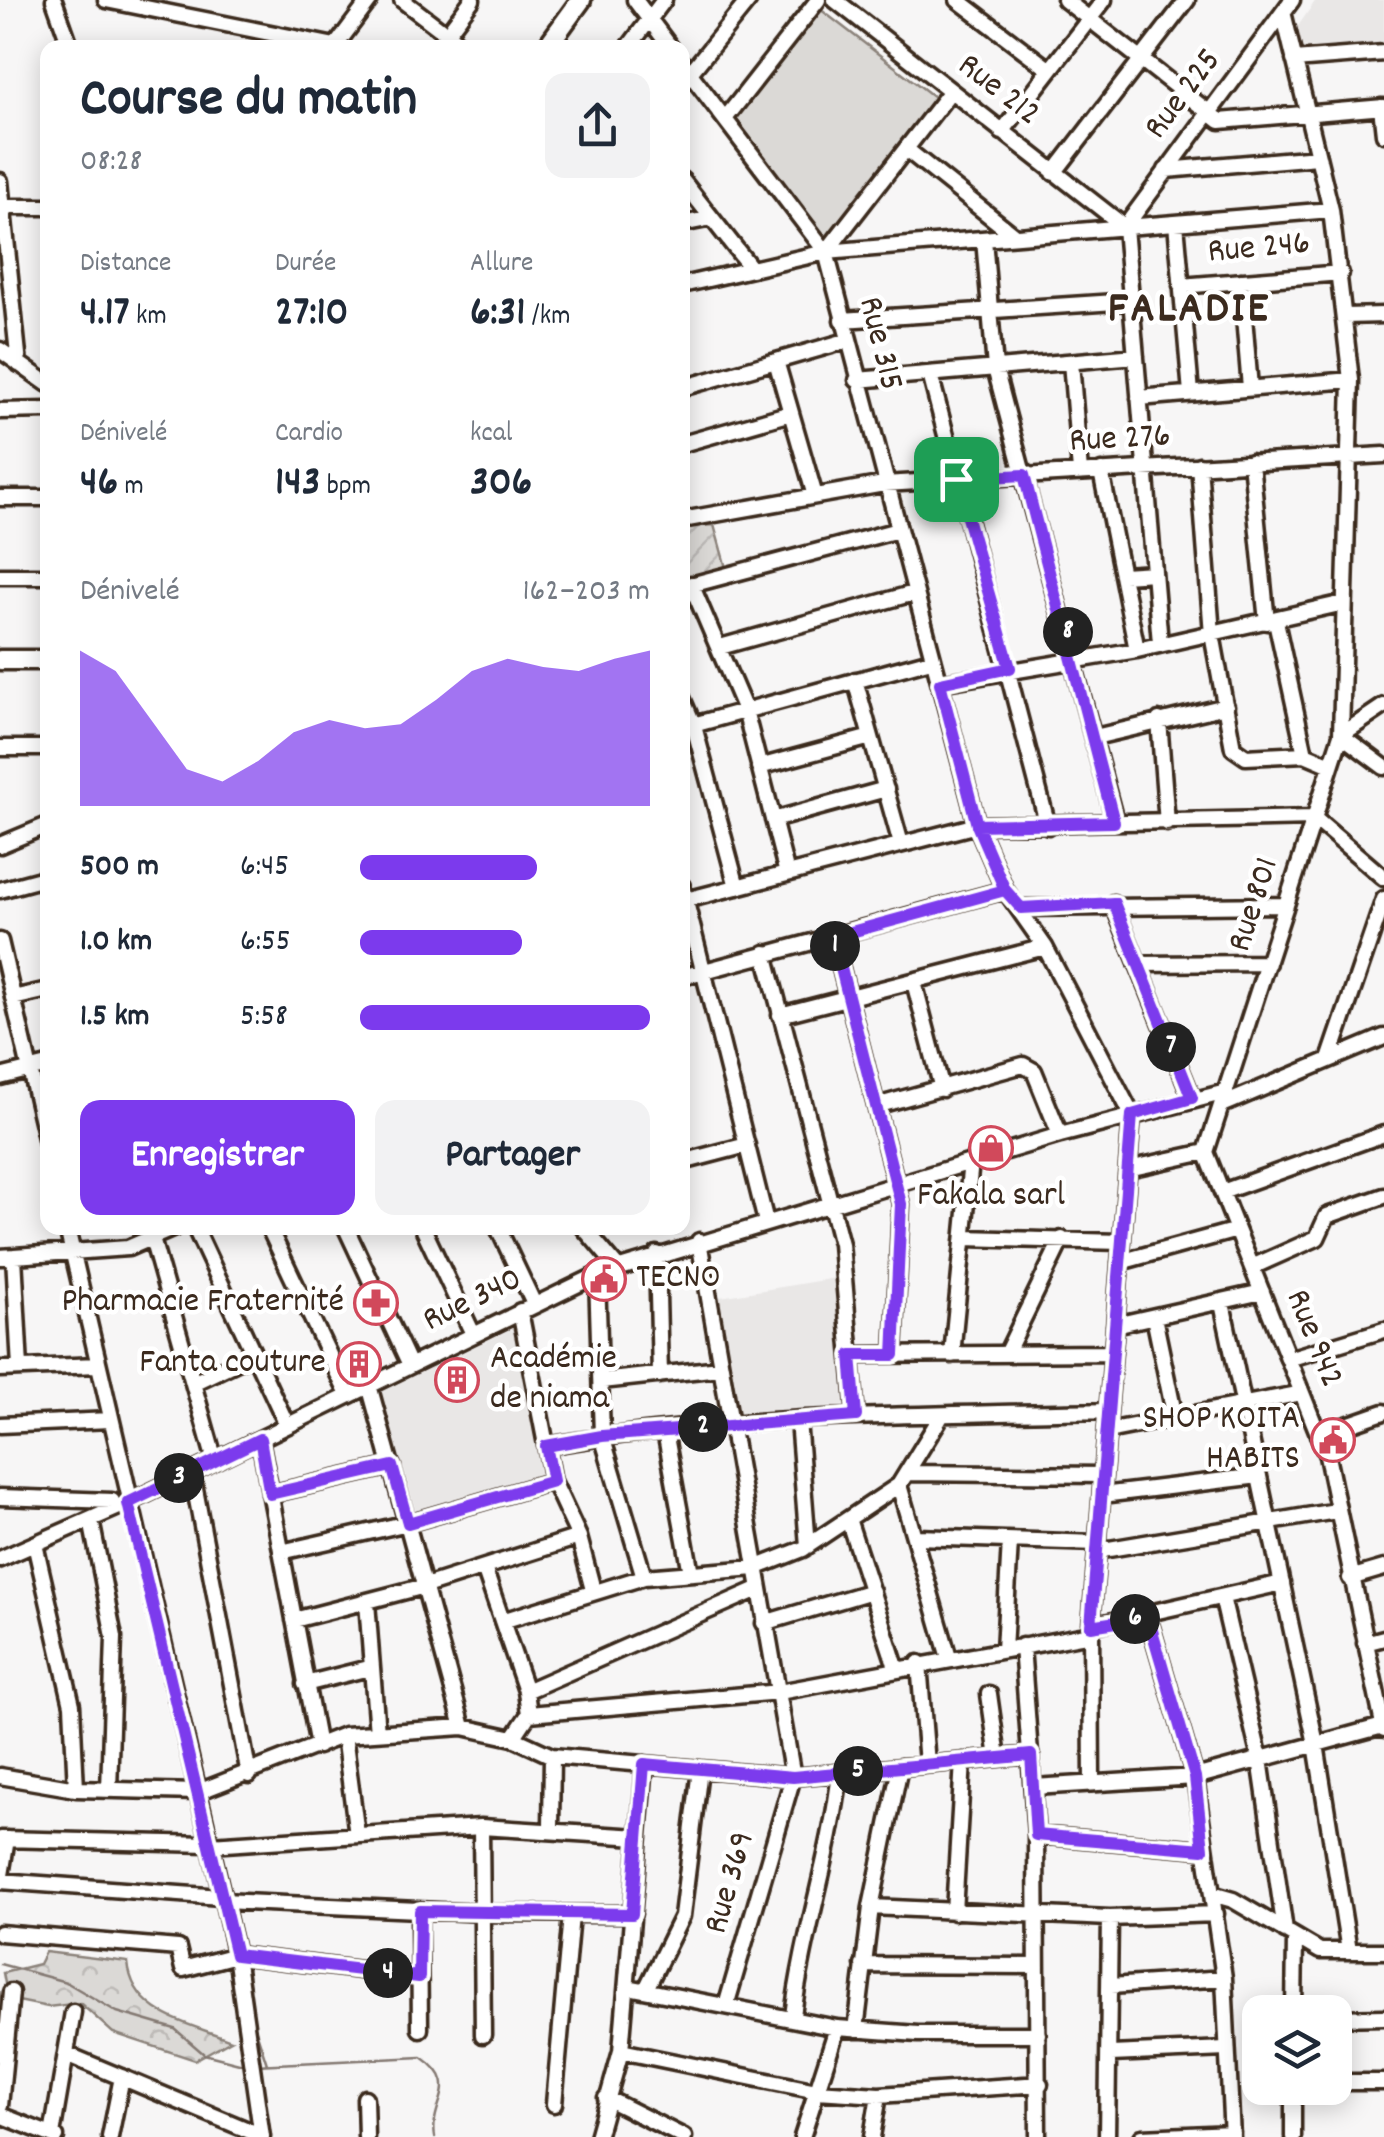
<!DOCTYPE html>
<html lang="fr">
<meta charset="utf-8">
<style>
body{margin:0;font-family:Dekko,sans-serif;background:#f2f2f3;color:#1f2937;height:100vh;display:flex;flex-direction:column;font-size:38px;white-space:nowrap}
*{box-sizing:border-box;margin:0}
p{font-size:32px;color:#747a83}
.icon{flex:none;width:55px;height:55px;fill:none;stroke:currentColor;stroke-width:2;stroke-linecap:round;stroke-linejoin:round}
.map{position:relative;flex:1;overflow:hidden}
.side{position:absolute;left:40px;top:40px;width:650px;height:1195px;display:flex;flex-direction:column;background:#fff;border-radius:20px;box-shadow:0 5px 25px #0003}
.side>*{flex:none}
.fabs{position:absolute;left:1242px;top:1995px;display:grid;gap:20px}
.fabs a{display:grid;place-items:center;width:110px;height:110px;border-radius:20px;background:#fff;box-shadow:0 5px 25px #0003;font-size:50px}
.pin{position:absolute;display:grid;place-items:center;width:85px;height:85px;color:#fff;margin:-42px;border-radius:20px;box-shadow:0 5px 15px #0006}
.km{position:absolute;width:50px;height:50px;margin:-25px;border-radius:50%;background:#222;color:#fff;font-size:28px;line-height:50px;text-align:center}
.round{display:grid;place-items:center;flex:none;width:105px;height:105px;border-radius:20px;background:#f2f2f3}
.summary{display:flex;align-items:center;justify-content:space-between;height:170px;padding:0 40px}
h1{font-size:55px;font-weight:700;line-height:75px}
.stats{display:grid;grid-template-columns:repeat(3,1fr);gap:15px;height:170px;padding:10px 40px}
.stats div{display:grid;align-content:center}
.stats b{font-size:42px;font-weight:700}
.stats small{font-size:28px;font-weight:400}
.stats p{font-size:28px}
.chart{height:280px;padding:20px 40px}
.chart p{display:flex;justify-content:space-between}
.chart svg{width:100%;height:180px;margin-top:10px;fill:#7c3aed;opacity:.7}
.button{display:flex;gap:20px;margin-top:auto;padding:20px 40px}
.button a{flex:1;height:115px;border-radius:20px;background:#7c3aed;color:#fff;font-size:40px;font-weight:700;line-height:115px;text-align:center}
.button a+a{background:#f2f2f3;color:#1f2937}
ul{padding:0 40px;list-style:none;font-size:32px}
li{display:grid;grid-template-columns:160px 120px 1fr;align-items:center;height:75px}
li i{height:25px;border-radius:12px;background:#7c3aed}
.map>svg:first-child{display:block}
.built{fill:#e9e7e6}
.forest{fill:url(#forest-crowns);stroke:#8b827a;stroke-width:2.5}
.garden{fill:url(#garden-furrows);stroke:#8b827a;stroke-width:2.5}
.pitch{fill:#dbd9d6;stroke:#8b827a;stroke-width:2.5}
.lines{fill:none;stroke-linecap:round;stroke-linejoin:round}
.stream{stroke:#847972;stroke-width:2.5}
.minor-casing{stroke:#3b2a1e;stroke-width:21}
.major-casing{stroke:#3b2a1e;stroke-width:25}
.minor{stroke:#fff;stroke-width:14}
.major{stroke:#fff;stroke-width:18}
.route-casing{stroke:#fff;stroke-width:20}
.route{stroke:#7c3aed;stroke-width:12}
.labels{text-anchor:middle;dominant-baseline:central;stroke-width:9;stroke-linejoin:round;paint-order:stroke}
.street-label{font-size:35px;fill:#3b2a1e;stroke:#fff}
.poi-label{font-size:35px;fill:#3b2a1e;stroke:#fff;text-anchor:end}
.district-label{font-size:45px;font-weight:bold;letter-spacing:2.5px;fill:#3b2a1e;stroke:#fff}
</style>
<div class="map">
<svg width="1384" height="2137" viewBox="0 0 1384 2137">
<defs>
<pattern id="forest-crowns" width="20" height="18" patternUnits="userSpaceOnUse" patternTransform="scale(2.5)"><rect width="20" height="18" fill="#dbd9d6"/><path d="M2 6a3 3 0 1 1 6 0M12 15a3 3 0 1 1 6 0" fill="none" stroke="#bdbab7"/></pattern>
<pattern id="garden-furrows" width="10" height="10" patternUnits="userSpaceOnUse" patternTransform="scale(2.5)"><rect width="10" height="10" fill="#dbd9d6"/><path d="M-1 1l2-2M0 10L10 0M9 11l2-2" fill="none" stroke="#bdbab7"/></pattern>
</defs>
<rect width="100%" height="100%" fill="#f7f6f6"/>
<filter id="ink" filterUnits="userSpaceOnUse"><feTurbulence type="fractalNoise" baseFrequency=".01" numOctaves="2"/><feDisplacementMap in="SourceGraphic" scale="20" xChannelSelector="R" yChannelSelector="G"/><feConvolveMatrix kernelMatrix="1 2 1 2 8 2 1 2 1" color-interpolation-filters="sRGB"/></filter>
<g filter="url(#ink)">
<path class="built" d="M1316,0H1384V52L1297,61L1294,32Z
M841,1277L851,1415L734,1422L714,1298Z
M518,1326L547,1478L410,1518L377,1394Z"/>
<path class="forest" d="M45,1952L128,1962C132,2014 188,2023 231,2040L195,2060L113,2033L80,2003L48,2007L8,1999L3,1973L39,1964Z"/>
<path class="garden" d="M714,525L726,568L683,581V527Z"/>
<path class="pitch" d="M820,9L938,100L829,242L736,119Z"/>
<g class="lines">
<path class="stream" d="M682,967L692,965
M975,1169L1126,1125
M922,1184L963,1173
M596,1253L603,1263
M674,1259L695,1253
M617,1276L643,1268
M472,1343L515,1323
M419,1369L456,1351
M324,1415L353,1401
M40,1551L69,1536
M0,1569L33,1554
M184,1765L189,1785
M196,1812L201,1838
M204,1851L213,1892
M216,1905L225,1951
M228,1963L231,1982
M0,1964L66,1982L117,2012L175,2029L204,2054L247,2065
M251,2015L267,2064
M255,2065L422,2057C464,2086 429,2101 435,2137"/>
<g class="minor-casing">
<path id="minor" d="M54,0L71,48
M106,0L335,46
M402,0L465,48
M635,0L671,48
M835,0L1125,227
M958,0L1050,70
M1065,0L1220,121L1384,107
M334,48L370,0
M436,48L472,0
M628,48L664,0
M1294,60L1384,53
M682,63L826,252L977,825L1005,890L1045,947L1132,1115L1091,1626L1092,1783
M690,73L749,0
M1381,107L1384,134
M725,119L818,0
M1002,132L1104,0
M906,149L1015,236
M1166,170L1318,157
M1054,173L1187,0
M682,180L751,268
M0,181L19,364
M0,207H48
M1176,223L1191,393
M682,224L712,218
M1125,227L1160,643
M1125,227L1292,0
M984,239L995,368L1115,821
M826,252L950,92
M1241,281L1250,388
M682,285L826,252L1331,210
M1181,286L1341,273
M1345,316L1384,315
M842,320L1131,301
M0,350L48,384
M776,361L815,496
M1071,362L1080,472
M930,374L1048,826
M857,380L1136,356
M682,388L846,341
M1139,398L1351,380
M0,411L48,410
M682,444L791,413
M1251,462L1267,622
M1199,465L1212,634L1233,748L1246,757L1305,754L1331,765
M1101,471L1137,650
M0,498H48
M682,520L884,484L1384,455
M1123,575L1154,573
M0,576H48
M691,584L745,710L787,874
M683,587L898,530
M1276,621L1305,754
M720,647L914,593
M855,680L901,844
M940,683L1137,650L1344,603
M682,698L694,726L737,887
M1159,720L1167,823
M682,728L931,660
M1341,735L1384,767
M1341,735L1384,706
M1095,737L1226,706
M0,748H48
M759,767L871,737
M773,820L886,789
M0,845L48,825
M682,886L766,1222
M0,890L48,877
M682,901L977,825L1314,818L1384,878
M1113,903L1192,1098
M1021,908L1286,905
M833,937L901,1204L894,1355
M0,941L48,1147
M765,953L841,1244L856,1416
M1137,964L1268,963
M682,977L1005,890
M914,982L942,1089
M13,998L48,990
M780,1015L1045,947
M1329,1060L1384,899
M0,1077L48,1065
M1222,1105L1384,1037
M876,1106L1023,1065L1034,1071L1060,1135
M1206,1152L1341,735L1351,380L1331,210L1283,12
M1206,1152L1327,1456L1384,1729
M682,1162L747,1145
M1128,1169L1206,1152
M1222,1192L1384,1134
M67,1228L236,1955L262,2137
M149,1228L215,1461
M195,1228L287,1425
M269,1228L348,1395
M346,1228L410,1365
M423,1228L473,1334
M498,1228L534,1304
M584,1228L618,1268
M964,1238L1122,1242
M699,1241L793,1777L726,2006
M657,1254L660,1375
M14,1256L20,1368
M0,1257L128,1248L174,1228
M1120,1262L1237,1230
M1252,1267L1317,1238L1327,1216L1384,1196
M597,1275L602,1436L644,1577
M1222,1303L1316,1744L1349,1951
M520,1311L553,1481L579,1537L593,1590
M1154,1317L1175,1418
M1115,1325L1262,1292
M1006,1354L1062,1239
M851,1355L1113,1353
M952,1355L971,1161
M1288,1359L1384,1330
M0,1369L98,1365
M601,1381L720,1368
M193,1383L254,1354
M369,1385L463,1727
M798,1420L808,1546
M0,1425L110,1420
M665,1431L691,1573
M1107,1431L1302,1393
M1318,1435L1384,1412
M260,1439L318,1746
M546,1446C731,1414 921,1415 1108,1411
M192,1473L249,1775
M908,1473L1103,1475
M899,1485L949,1658
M270,1494L392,1466
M1102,1495L1259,1476
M0,1497L112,1501L116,1508
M91,1520L114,1637L109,1790
M849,1522L896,1667
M917,1537L1098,1543
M35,1544L72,1705L76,1789
M1097,1551L1336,1511
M281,1552L408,1523L553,1481
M0,1559L128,1503L597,1275L1060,1135L1226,1092
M484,1568L526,1691L529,1714L513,1738
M1350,1578L1384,1568
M1222,1597L1260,1759L1285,1931
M367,1602L377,1733
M1148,1617L1195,1777L1224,1978L1232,2137
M294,1620L425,1586L579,1537
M502,1621L644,1577L755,1568L803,1549L899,1485L942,1415
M764,1623L872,1591
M1091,1626L1282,1583
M1365,1643L1384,1638
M1022,1646L1036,1835L1038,2137
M1004,1650L1010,1541
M919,1663L927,1764
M305,1684L369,1668
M526,1691L758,1589
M989,1694L998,1758
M529,1714L779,1692L1091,1634
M344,1735L357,1835
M0,1776L76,1789L198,1792L344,1735L463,1727L513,1738L552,1756L793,1777L1031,1755
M1034,1787L1195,1777L1383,1726
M481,1827L483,2035
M551,1828L552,1756
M1036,1835L1203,1849
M1,1839L209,1844
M7,1839L0,1881L221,1897
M210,1845L481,1827L639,1837
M1212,1894L1233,1900L1320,1951H1384
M222,1901L484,1913L633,1914
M871,1907L1110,1918L1216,1914
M419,1911L420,2029
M954,1912L963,1761
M0,1933L178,1948L183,1969L236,1955L419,1977
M863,1965L1037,1966
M1111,1986L1224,1978
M628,1987L837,2028L918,2034H1038
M646,1989L682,1916L700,1769
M1294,2012L1295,1938
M793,2016C803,1933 831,1856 840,1772
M1335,2018L1384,2017
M856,2030L871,1907L900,1767
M621,2051L817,2091L879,2095L1040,2084
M66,2054L262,2136
M1111,2054L1226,2049
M1335,2082H1384
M1293,2088V2137
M365,2098L366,2137
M606,2098L684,2137
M554,2104L571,1915
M0,2106L11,1992
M0,2115L56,2137
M52,2135L73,2012
M110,2137L122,2077
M597,2137L621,2051L645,1764
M802,2137L837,2028
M872,2137L879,2095
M1107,2137L1110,1918
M1142,2137L1232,2133"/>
</g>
<g class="major-casing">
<path id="major" d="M546,48L581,0
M0,660H48"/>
</g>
<use href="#minor" class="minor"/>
<use href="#major" class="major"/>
</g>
</g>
<g class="lines" filter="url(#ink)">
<g class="route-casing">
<path id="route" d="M956,479L1010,668L940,683L977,825L1005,890L833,937L901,1204L894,1355H851L856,1416L602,1436L546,1446L553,1481L408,1523L392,1466L270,1494L260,1439L128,1503L236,1955L419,1977L420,1911L632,1914L644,1764L793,1777L1031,1755L1036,1835L1203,1849L1195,1777L1148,1617L1091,1626L1132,1115L1192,1098L1114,903L1021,908L1005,890L977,825L1114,822L1024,475L956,479"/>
</g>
<use href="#route" class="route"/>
</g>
<defs>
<g id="shop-ring" transform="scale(2.25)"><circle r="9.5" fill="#fff" stroke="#d1495b" stroke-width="1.5"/><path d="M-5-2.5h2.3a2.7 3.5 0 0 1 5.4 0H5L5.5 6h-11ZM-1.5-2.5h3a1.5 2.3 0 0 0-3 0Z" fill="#d1495b"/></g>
<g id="civic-ring" transform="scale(2.25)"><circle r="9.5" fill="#fff" stroke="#d1495b" stroke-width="1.5"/><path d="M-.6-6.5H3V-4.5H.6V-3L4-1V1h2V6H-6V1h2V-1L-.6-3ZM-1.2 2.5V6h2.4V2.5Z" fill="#d1495b"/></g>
<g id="pharmacy-ring" transform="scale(2.25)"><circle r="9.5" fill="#fff" stroke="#d1495b" stroke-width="1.5"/><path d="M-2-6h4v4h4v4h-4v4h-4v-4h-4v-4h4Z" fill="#d1495b"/></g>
<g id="building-ring" transform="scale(2.25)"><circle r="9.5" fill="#fff" stroke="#d1495b" stroke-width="1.5"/><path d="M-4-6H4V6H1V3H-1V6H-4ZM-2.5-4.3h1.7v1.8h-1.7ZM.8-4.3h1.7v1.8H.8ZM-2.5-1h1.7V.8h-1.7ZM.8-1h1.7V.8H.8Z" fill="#d1495b"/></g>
</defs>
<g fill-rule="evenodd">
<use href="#shop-ring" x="991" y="1148"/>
<use href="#civic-ring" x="604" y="1279"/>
<use href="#pharmacy-ring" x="376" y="1303"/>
<use href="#building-ring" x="359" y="1364"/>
<use href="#building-ring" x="457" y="1380"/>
<use href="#civic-ring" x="1333" y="1440"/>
</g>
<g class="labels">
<g class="street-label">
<text transform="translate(998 91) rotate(38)">Rue 212</text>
<text transform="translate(1184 95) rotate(-53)">Rue 225</text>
<text transform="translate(1259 249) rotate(-5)">Rue 246</text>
<text transform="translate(879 344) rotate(76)">Rue 315</text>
<text transform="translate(1120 440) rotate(-3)">Rue 276</text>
<text transform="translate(1255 905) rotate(-72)">Rue 801</text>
<text transform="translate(473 1301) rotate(-26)">Rue 340</text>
<text transform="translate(1313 1339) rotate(68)">Rue 942</text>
<text transform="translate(731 1883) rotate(-74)">Rue 369</text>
</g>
<g class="poi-label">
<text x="991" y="1197" text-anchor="middle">Fakala sarl</text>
<text x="636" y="1279" text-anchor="start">TECNO</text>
<text x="344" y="1303">Pharmacie Fraternité</text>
<text x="490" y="1360" text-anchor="start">Académie<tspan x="490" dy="40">de niama</tspan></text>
<text x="326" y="1364">Fanta couture</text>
<text x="1300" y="1420">SHOP KOITA<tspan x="1300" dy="40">HABITS</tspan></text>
</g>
<g class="district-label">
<text x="1189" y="311">FALADIE</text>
</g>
</g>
</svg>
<div class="fabs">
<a><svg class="icon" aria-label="layers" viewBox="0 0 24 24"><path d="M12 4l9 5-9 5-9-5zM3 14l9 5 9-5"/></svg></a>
</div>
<div class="pin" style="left:956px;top:479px;background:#1e9e55"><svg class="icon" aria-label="arrive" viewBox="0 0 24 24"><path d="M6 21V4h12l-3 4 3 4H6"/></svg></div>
<b class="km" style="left:835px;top:946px">1</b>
<b class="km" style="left:703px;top:1427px">2</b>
<b class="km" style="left:179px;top:1478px">3</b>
<b class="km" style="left:388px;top:1973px">4</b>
<b class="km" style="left:858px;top:1771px">5</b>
<b class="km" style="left:1135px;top:1619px">6</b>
<b class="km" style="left:1171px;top:1047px">7</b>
<b class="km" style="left:1068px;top:632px">8</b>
<section class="side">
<div class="summary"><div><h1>Course du matin</h1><p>08:28</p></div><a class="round"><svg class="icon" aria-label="share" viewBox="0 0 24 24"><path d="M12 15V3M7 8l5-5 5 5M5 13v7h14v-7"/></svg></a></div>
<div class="stats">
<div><p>Distance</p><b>4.17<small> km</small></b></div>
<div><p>Durée</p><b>27:10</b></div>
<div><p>Allure</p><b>6:31<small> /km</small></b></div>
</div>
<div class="stats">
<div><p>Dénivelé</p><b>46<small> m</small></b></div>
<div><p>Cardio</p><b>143<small> bpm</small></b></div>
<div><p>kcal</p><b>306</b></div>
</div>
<div class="chart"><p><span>Dénivelé</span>162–203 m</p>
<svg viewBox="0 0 160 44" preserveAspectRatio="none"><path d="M0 44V6L10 11L20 23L30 35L40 38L50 33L60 26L70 23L80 25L90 24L100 18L110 11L120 8L130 10L140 11L150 8L160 6V44z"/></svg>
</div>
<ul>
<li><b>500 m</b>6:45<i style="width:61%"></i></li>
<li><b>1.0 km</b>6:55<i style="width:56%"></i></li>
<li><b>1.5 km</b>5:58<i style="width:100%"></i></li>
</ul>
<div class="button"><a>Enregistrer</a><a>Partager</a></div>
</section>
</div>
